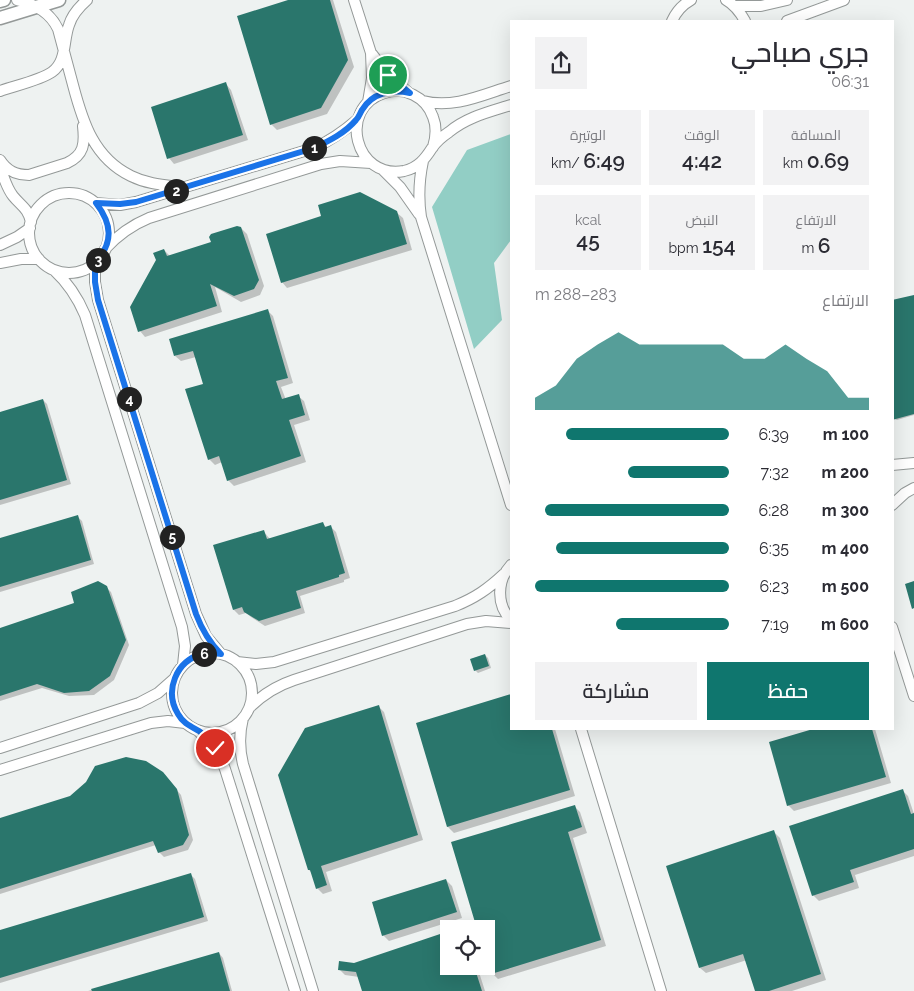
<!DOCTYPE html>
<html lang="ar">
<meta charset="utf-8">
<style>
body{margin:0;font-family:Raleway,Cairo,sans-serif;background:#f2f2f3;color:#2b2b33;direction:rtl;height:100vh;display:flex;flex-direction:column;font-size:19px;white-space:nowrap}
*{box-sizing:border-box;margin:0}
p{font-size:16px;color:#7c7c81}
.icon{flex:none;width:28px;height:28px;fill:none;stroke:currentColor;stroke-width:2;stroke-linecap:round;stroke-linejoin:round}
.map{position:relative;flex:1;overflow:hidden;direction:ltr}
.drawer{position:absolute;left:510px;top:20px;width:384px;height:710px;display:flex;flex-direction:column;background:#fff;border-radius:0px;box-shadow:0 5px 20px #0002;direction:rtl}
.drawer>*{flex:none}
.fabs{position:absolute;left:440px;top:920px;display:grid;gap:10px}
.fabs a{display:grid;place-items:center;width:55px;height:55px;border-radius:0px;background:#fff;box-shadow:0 5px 20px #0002;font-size:25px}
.pin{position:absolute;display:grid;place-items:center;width:42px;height:42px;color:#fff;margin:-21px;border:2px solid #fff;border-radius:50%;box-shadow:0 1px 5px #0007}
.km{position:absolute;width:25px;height:25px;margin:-12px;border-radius:50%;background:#222;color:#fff;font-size:14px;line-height:25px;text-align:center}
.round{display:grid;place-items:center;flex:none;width:52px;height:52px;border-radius:0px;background:#f2f2f3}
.overview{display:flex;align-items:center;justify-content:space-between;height:85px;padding:0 25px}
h1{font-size:28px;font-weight:600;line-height:38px}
.stats{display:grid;grid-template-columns:repeat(3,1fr);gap:8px;height:85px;padding:5px 25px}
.stats div{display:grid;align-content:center;border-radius:0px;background:#f2f2f3;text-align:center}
.stats b{font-size:21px;font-weight:600}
.stats small{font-size:14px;font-weight:400}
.stats p{font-size:14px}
.chart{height:140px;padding:10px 25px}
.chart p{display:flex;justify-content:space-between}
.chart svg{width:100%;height:90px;margin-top:5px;fill:#0f766e;opacity:.7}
.action{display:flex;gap:10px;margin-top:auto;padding:10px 25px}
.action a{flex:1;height:58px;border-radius:0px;background:#0f766e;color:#fff;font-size:20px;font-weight:600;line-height:58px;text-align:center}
.action a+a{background:#f2f2f3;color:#2b2b33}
ul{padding:0 25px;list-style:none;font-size:16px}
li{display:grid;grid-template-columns:80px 60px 1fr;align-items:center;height:38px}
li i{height:12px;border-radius:6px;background:#0f766e}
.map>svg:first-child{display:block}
.green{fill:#92cec5}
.shadow{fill:#0003}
.building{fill:#2a766c}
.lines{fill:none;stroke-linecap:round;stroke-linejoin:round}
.minor-casing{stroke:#949998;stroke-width:12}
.tertiary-casing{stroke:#949998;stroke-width:15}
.minor{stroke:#fff;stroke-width:10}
.tertiary{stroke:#fff;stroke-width:12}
.route-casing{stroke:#fff;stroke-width:10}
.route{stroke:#1a73e8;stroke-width:6}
</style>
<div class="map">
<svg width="914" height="991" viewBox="0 0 914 991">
<rect width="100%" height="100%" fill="#eef2f1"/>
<path class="green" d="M511,134V240L494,263L502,320L474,349L432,207L467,150Z"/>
<path class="shadow" d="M292,0H333L354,67L327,114L277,130L271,124Z
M226,84L231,90L248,140L174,164L169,158Z
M396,212L403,218L412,250L287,288L282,282Z
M241,228L247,234L264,286L260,295L241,302L215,287L222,312L145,337L140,331L164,250L170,256L212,243Z
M914,296V415L897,420L892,418Z
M267,310L273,316L293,383L281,387L286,400L298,396L304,401L310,420L294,425L306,462L234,486L228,480L222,462L215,465L209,459L205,385L196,357L181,361L175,356Z
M43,400L47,404L71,484L0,505V413Z
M77,516L82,521L94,564L0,592V539Z
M322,523L327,528L331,527L336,532L350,578L344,580V582L300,596L305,613L265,626L251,617L246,613L239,615L234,610L264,532L270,539Z
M106,587L111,592L129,645L114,680L94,695L69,696L42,688L0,701V629L76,604Z
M485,655L488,658L491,668L478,673L475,670Z
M511,696V729H555L575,796L454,833L448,827L418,724Z
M378,706L384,712L423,840L326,872L332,891L323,894L317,888L312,873L309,870Z
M817,729H875L891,783L794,811L788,805L770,743Z
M167,778L181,795L193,840L188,850L164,857L159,852L156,845L0,894V819Z
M902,790L908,796L914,814V856L855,875L859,888L819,901L813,895Z
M574,806L580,812L587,833L573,838L606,946L498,979L492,973L486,929Z
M774,832L780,838L826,980L792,991H757L747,960L706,973L700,968Z
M191,875L195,879L208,921L0,983V932Z
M446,880L452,886L462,918L389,941L383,935Z
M219,953L223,958L232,991H88Z
M354,964L477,966L485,991H364L359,977L345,975L339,969Z"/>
<path class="building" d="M288,0H330L348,60L321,108L270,125L237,16Z
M226,82L243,135L167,159L151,107Z
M360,192L397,211L407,244L281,283L266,234L321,216L318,205Z
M237,226L241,227L259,280L254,289L234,296L210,284L217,306L138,332L130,307L156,260L153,253L164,249L167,256L211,242L209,237L211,234Z
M914,295V414L892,420V300Z
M268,309L288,378L276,381L282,399L299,394L305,415L289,420L301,456L227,481L219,456L208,460L185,389L203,384L193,351L174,356L169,339Z
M43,399L67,480L0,500V412Z
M78,515L91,560L0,587V538Z
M323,522L325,527L331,525L345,573L339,575V577L296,591L301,608L259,621L244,612L242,607L233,610L213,545L264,530L267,539Z
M98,581L107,586L126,640L110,676L89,691L64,693L37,684L0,696V628L74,603L71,592Z
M914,581V608L912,609L905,584Z
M485,654L489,666L474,671L470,659Z
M511,694V729H552L570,790L447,827L416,723Z
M379,705L418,835L321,866L327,885L316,889L310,870H308L278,775L305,728Z
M813,729H872L886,777L787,806L769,742Z
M126,757L146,761L163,772L177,789L189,835L183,845L158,853L153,841L0,889V818L70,796L86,782L95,766Z
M903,789L911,814L914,813V849L850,870L854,882L812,896L789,826Z
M575,805L582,827L568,832L601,940L491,974L486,958V929H477L451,842Z
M774,830L821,974L769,991H755L743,954L699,968L666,866Z
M191,873L204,917L0,978V930Z
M446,879L457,912L382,936L372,902Z
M449,931V966H474L482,991H362L356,972L338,970L339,961L354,963Z
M219,952L230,991H92L91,989Z"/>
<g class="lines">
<g class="minor-casing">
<path id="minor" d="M17,0C35,4 50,12 58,29C63,48 68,67 73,85C83,123 94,158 131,176C147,184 163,185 180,187
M354,0L371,53L372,78L368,102
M726,0C735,5 740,12 745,21
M735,6H761L787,0
M672,21C676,12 682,5 691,0
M787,21L844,0
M372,54L388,75L408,92
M0,91C14,86 41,80 52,72C67,61 63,41 69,25C72,15 79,7 87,0
M423,101C453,109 482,95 511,86
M433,147C436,137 437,127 433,117C426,97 404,86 384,93C337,108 355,180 404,171C418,168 425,159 432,148C436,142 443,136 449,132C467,117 489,112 511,105
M0,160C7,171 16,175 29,175L67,163C84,155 85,144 83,126
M423,161C419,180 418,197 421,217L511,505
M0,167C4,177 6,187 13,196C21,206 28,208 31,222
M383,170L400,187L419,214
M29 233a40 40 0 1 1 80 0a40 40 0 1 1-80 0Z
M96,203L120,205L136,202L314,148C330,141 344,131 358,119
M0,245L17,237L30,228
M105,249C118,235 132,225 149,218L321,164L340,161L371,163
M0,263L21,259H39
M95,263V282L98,300L196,614L206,636L221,654
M54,270C68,283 77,296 85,315L182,627L185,646L183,665
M892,465L914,463
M892,505L905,493L914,488
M511,565C497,580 496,605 511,620
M892,627L914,696
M172 693a40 40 0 1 1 80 0a40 40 0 1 1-80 0Z
M237,662L256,664L274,662L455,606C475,598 488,589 504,574
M249,708C262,695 276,686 294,680L467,624L486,621L511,623
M243,718C239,734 239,748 243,764L313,991
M581,729L661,991
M198,731C211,742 219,753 225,769L295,991
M0,748L139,703L158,693L175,678
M0,770L151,723L168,721L185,723"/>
</g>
<g class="tertiary-casing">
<path id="tertiary" d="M0,1L4,0
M0,18L59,0"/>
</g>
<use href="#minor" class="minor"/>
<use href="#tertiary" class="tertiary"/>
</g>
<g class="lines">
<g class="route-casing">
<path id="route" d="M215,748C210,742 205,735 199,731C190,726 183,723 178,714C164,691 176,661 202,654C208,652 214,653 221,654C209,642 202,630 196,614L98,300L95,282V263C114,242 112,224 96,203L120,204L136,202L314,148C329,141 345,133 356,120C359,117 360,113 362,110C372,93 391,89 410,93L388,75"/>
</g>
<use href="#route" class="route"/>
</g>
</svg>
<div class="fabs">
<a><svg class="icon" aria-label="locate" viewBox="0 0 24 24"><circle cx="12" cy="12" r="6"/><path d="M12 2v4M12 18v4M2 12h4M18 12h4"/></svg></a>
</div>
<div class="pin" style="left:388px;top:75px;background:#1e9e55"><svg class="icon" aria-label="arrive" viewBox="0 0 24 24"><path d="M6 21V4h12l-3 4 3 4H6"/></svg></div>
<div class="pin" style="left:215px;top:748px;background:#d93025"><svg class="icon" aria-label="check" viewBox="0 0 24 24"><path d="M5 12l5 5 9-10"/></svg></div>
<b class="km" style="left:314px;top:148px">1</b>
<b class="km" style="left:176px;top:191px">2</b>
<b class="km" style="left:98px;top:260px">3</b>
<b class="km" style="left:129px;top:399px">4</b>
<b class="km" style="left:172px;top:537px">5</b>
<b class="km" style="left:204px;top:654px">6</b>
<section class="drawer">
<div class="overview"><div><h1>جري صباحي</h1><p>06:31</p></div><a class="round"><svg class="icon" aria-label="share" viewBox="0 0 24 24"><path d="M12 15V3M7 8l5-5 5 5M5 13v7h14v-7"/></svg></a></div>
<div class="stats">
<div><p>المسافة</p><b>0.69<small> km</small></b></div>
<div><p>الوقت</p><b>4:42</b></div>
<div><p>الوتيرة</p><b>6:49<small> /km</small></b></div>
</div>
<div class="stats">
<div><p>الارتفاع</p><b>6<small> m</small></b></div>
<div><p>النبض</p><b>154<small> bpm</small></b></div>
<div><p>kcal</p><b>45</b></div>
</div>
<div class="chart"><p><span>الارتفاع</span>283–288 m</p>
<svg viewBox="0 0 160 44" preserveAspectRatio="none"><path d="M0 44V38L10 32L20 19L30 12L40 6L50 12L60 12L70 12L80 12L90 12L100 19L110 19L120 12L130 19L140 25L150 38L160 38V44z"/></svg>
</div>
<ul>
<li><b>100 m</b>6:39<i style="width:84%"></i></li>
<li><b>200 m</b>7:32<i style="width:52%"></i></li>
<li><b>300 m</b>6:28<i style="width:95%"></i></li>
<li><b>400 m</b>6:35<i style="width:89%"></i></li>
<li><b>500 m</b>6:23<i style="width:100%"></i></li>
<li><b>600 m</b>7:19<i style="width:58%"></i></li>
</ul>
<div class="action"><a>حفظ</a><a>مشاركة</a></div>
</section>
</div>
